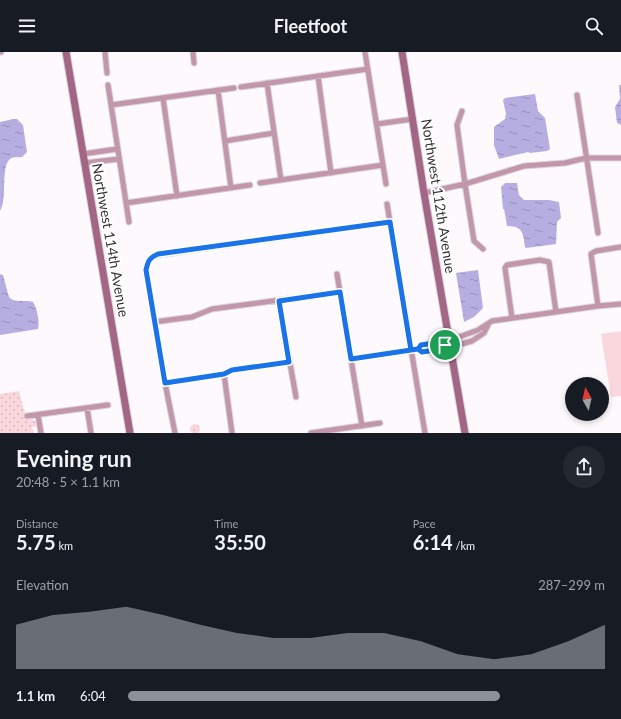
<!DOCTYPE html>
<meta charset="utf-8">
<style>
body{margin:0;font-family:Lato,sans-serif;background:#242831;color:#f1f3f6;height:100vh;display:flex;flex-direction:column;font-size:15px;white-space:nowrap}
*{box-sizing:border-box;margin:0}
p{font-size:13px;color:#9ea1a6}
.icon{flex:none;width:22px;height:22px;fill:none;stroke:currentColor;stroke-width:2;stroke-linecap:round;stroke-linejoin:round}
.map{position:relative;height:381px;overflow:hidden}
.panel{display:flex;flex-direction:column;background:#171b24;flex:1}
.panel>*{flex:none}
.needle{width:26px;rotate:352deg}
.controls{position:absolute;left:565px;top:325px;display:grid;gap:8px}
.controls a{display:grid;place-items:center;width:44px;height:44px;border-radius:50%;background:#171b24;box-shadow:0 2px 6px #0003;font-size:20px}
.pin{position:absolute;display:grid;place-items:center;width:34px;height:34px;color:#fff;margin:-17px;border:2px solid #fff;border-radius:50%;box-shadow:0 1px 4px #0007}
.round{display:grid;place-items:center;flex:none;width:42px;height:42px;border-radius:21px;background:#242831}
.overview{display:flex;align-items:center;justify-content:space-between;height:68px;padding:0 16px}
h1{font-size:22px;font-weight:700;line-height:30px}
.stats{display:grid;grid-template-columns:repeat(3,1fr);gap:6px;height:68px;padding:4px 16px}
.stats div{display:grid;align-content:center}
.stats b{font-size:20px;font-weight:700}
.stats small{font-size:11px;font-weight:400}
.stats p{font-size:11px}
.chart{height:112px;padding:8px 16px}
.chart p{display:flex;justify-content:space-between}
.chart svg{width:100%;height:72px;margin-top:4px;fill:#8c9099;opacity:.7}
ul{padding:0 16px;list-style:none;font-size:13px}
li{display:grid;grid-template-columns:64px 48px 1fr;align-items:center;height:30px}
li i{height:10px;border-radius:5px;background:#8c9099}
header{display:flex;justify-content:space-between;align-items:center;height:52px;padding:0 16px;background:#171b24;font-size:18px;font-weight:700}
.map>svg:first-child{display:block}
.grass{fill:url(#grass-dots)}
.pitch{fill:#fad7dc}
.water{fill:url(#water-ripples)}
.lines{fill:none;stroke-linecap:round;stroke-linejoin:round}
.street-casing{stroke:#dad5d9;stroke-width:7}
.secondary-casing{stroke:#dad5d9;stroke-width:9}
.street{stroke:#c397ab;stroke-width:5}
.secondary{stroke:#a46685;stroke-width:7}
.route-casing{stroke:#fff;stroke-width:8}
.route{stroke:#1a73e8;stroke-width:5}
.labels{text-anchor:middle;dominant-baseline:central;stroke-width:4;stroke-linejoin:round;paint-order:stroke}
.street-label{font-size:14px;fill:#363336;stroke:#fff}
</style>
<header><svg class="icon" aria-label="menu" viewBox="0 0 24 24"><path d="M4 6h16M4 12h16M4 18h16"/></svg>Fleetfoot<svg class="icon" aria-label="search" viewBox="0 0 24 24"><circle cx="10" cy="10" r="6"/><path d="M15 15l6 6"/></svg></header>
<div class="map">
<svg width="621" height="381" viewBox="0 0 621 381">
<defs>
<pattern id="grass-dots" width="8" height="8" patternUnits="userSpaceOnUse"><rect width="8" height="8" fill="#fad7dc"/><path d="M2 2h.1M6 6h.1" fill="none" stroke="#d7b9bd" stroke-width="1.8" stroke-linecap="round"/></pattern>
<pattern id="water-ripples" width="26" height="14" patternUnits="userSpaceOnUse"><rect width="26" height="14" fill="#b6aee0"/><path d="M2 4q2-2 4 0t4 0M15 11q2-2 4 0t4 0" fill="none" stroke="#958eb6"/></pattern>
</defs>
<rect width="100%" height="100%" fill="#fef9fd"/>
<path class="grass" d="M19,339L26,365L33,367V369H35L37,374L32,375L34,381H0V342Z
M190 377a5 5 0 1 1 10 0a5 5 0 1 1-10 0Z"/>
<path class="pitch" d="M621,279V344L611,345L601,282Z"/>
<path class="water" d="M619,33H621V73L617,71L615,55L620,47Z
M535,42L538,59L545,66L550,97L547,99L530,101L528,100L499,107L494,93V75L505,67L506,62L503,48L505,46Z
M13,67H17L23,73L27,100L22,105C18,106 14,104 10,107C0,116 8,146 0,159V70Z
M505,131H517L519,143L524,148H549L559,150L561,166L557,170L556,192L526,196L525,195C523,181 523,174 507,174L504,157H503L501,135Z
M478,218L483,256L474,265L464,270L456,221Z
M0,222L3,223L9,245C15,252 25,247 33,250C37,256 40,270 38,277L0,283Z"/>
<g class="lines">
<g class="street-casing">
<path id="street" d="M0,0H1
M105,0L107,21
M193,0L194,11
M365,0L386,132
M318,24L331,121
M267,31L281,128
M108,33L129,170
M241,35L368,17
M218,38L231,136
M577,43L598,181
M163,46L177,144
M111,53L234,36
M462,59L457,73L465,132L474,189L483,197
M377,72L413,67
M225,89L274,81
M83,102L117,97
M84,111L119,107
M260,131L383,113
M424,141L465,132L524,114L565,111L586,106H621
M126,151L250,133
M387,152L425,381
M621,195L596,199L591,202L598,254L621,252
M337,222L362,374
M279,249L296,345
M512,266L505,216L507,213L540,208L549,210L556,260
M154,270L192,265L212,257L340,240
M455,291L459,285L478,278L492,269L598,254
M418,297L422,300L441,297L445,293L455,291L461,292L472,289L484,281L488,273
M351,307L411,298L418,297L421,293L440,290L445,293
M224,322L232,381
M165,331L224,322L232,318L289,310
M87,356L91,381
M38,363L41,381
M27,364L108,353
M175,381L165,331L146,218C148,209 149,206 158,203L390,170
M311,381L380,371"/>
</g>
<g class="secondary-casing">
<path id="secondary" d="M66,0L130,381
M402,0L424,141L465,381"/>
</g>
<use href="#street" class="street"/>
<use href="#secondary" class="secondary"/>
</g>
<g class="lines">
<g class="route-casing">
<path id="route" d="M445,293L441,297L422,300L418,297L411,298L351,307L340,240L279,249L289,310L232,318L224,322L165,331L146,218C148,209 149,206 158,202L390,170L411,298L418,297L421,293L440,290L445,293"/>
</g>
<use href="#route" class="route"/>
</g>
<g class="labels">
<g class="street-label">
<text transform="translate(439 144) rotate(81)">Northwest 112th Avenue</text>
<text transform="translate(111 188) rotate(80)">Northwest 114th Avenue</text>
</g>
</g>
</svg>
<div class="controls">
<a><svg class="needle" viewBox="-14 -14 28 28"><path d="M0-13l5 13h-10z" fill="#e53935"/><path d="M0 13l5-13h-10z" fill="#9ea1a6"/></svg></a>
</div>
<div class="pin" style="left:445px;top:293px;background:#1e9e55"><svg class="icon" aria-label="arrive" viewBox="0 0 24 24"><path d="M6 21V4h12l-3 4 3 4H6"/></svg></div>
</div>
<section class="panel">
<div class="overview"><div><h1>Evening run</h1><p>20:48 · 5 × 1.1 km</p></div><a class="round"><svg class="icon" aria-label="share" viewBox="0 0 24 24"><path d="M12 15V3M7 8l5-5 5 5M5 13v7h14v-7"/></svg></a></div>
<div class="stats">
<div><p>Distance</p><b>5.75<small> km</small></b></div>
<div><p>Time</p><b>35:50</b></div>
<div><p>Pace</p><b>6:14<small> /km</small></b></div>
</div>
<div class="chart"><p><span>Elevation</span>287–299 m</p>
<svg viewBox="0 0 160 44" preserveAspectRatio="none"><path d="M0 44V17L10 11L20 9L30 6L40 11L50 17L60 22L70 25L80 25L90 22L100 22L110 27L120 35L130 38L140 35L150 27L160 17V44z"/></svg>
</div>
<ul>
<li><b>1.1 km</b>6:04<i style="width:78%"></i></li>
</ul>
</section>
